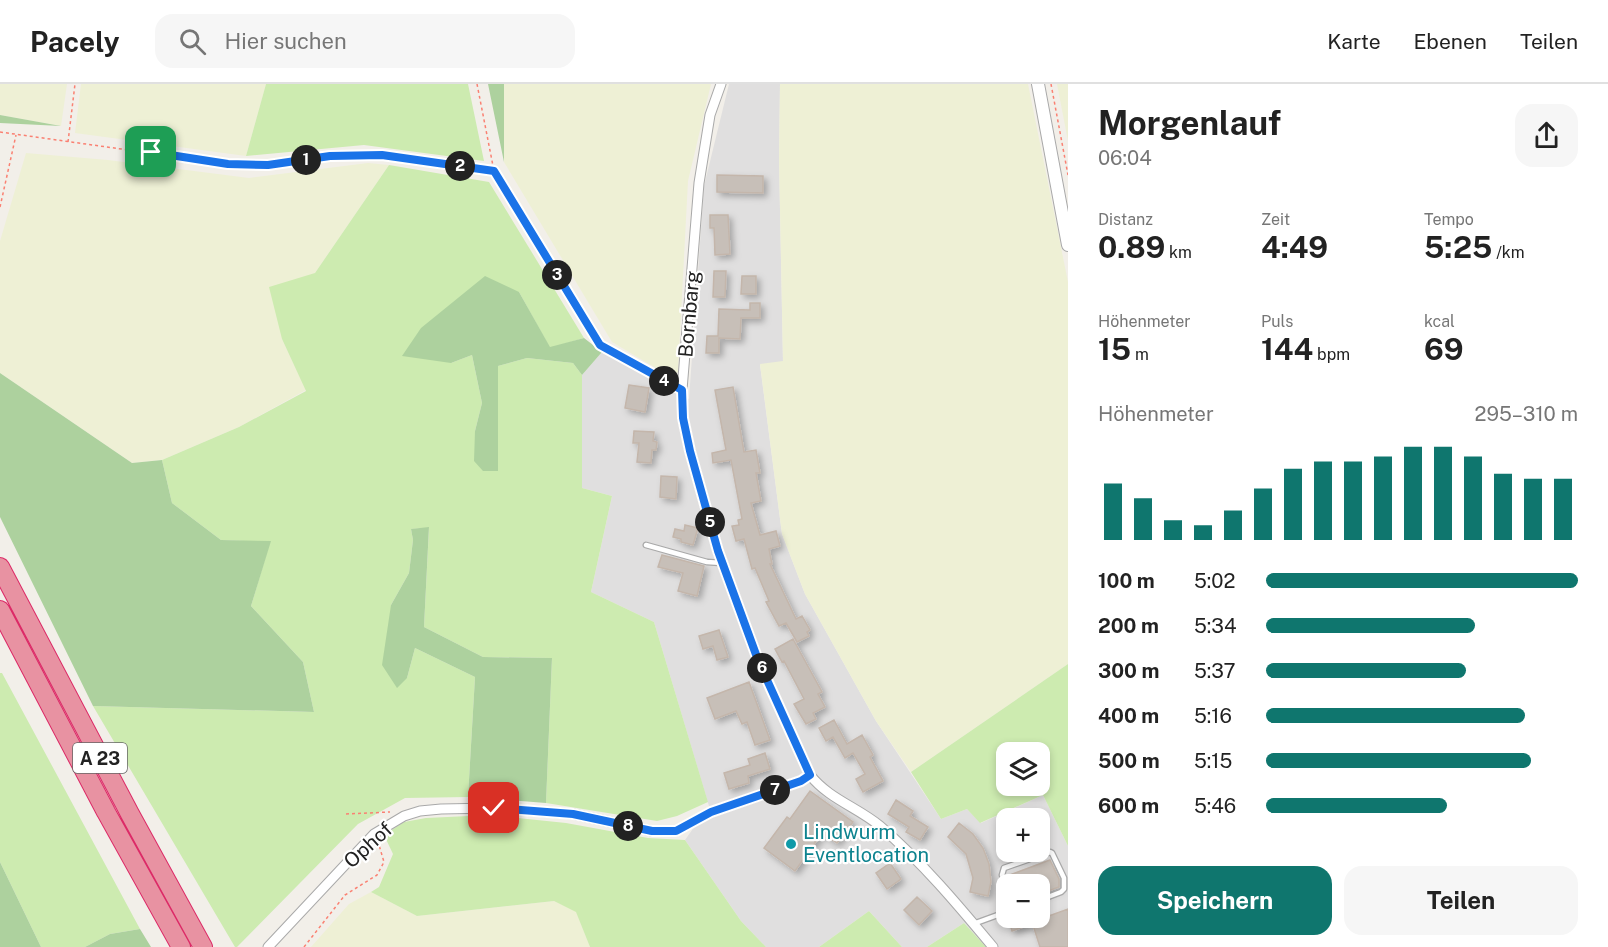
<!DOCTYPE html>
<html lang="de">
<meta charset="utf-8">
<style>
body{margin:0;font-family:"Public Sans",sans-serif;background:#f6f6f6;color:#222;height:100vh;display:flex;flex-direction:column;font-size:22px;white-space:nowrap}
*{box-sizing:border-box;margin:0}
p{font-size:20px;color:#767676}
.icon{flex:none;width:33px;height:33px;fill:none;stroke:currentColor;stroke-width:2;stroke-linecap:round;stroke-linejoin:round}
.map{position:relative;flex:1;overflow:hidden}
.details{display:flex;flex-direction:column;background:#fff;width:540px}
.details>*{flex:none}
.controls{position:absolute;left:996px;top:658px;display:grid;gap:12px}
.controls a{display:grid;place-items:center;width:54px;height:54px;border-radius:12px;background:#fff;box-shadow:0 3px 9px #0003;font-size:30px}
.pin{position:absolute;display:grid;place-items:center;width:51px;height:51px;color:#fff;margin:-26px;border-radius:12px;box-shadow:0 3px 9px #0006}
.km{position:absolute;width:30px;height:30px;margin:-15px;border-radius:50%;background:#222;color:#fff;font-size:16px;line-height:30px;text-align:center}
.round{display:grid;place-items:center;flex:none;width:63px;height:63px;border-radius:18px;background:#f6f6f6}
.overview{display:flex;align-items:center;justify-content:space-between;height:102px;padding:0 30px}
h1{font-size:33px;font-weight:700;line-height:45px}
.figures{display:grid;grid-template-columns:repeat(3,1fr);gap:9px;height:102px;padding:6px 30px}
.figures div{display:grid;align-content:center}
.figures b{font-size:30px;font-weight:700}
.figures small{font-size:16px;font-weight:400}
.figures p{font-size:16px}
.chart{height:168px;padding:12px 30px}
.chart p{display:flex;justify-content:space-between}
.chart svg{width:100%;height:108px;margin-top:6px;stroke:#0f766e;stroke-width:6}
.primary-button{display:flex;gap:12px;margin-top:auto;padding:12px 30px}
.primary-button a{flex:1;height:69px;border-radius:18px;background:#0f766e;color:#fff;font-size:24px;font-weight:700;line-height:69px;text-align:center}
.primary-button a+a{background:#f6f6f6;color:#222}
ul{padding:0 30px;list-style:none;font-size:20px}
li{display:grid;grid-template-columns:96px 72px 1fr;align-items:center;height:45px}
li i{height:15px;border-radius:8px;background:#0f766e}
header{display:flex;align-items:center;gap:36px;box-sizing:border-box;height:84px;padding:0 30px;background:#fff;border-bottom:2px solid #e0e0e0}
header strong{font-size:28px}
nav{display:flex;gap:33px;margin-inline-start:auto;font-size:21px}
.search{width:420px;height:54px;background:#f6f6f6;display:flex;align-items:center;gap:15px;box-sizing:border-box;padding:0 21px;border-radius:18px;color:#767676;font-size:22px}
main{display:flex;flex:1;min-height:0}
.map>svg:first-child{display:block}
.residential{fill:#e0dfdf;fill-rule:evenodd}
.farmland{fill:#eef0d5}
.grass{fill:#cdebb0;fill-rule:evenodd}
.forest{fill:#add19e}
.building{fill:#c7bfb8;stroke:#c4b6ab;stroke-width:1.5;filter:url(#shadow)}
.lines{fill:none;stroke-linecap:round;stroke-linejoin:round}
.service-casing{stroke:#a9a9a9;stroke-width:7}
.minor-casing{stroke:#a9a9a9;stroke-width:11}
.tertiary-casing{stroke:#a9a9a9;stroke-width:14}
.motorway-casing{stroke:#dc2a67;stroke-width:20}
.path{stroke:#fa8072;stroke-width:1.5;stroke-dasharray:3 3;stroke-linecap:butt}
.service{stroke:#fff;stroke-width:4.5}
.minor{stroke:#fff;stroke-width:9}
.tertiary{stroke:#fff;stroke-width:12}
.motorway{stroke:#e892a2;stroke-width:18}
.route-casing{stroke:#fff;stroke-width:12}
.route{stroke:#1a73e8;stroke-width:8}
.culture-dot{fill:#0f9aa8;stroke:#fff;stroke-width:2}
.labels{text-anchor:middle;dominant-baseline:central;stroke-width:4.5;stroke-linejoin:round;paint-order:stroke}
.shield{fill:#fff;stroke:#646464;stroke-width:1.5}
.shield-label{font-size:18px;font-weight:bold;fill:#222}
.street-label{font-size:20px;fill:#222;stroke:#fff}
.culture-label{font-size:20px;fill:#0d838f;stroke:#fff;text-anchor:start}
</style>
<header>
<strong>Pacely</strong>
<div class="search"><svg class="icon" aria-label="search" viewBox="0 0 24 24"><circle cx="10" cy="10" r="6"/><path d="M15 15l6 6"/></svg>Hier suchen</div>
<nav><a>Karte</a><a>Ebenen</a><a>Teilen</a></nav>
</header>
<main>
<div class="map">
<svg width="1068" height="863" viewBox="0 0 1068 863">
<defs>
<filter id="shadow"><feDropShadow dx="3.5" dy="3.5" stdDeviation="3" flood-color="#0004"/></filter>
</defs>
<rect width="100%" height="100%" fill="#f2efe9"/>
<path class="residential" d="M729,0H780L779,75L783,278L760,281L782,450L805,510L876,637L941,735L967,725L981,739L1043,711L1068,762V863H986L964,839L927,863H902L869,827L819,863H766L741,837L685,756L709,722L654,538L591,508L612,412L582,404V291L602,268L689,315L704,102ZM1006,735H1040V768H1006ZM1006,801H1040V834H1006Z"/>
<path class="farmland" d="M0,0H67L61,42L0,31Z
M81,0H266L246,72L75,49Z
M504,0H711L688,97L678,288L671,293L612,258L504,78Z
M780,0H1028L1068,198V580L911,688L876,637L805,510L782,450L760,280L783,277L779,75Z
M1057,0H1068V57Z
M26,69L108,76L249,94L368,79L389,81L315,189L282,255L306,306L239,343L162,376L132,379L0,289V157Z
M371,808L417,832L554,817L576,827L590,863H311L349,820Z"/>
<path class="grass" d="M266,0H468L484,77L364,61L246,72Z
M389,81L489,98L584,254L550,264L519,208L451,279L472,271L482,319L475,347L484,387H498V282L527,274L573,279L582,291V404L612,412L591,508L654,538L708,718L677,732L657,737L546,719L552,574L483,573L424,543L429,444L411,445L413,456L409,489L391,521L407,594L415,564L475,593L468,713L405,714L358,740L237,863H235L93,622L314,628L303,578L251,522L270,458L221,456L172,419L162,376L239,343L306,307L282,255L269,203L315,189Z
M1068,580V762L1043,711L980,739L967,725L941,735L911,688ZM1006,669H1040V702H1006Z
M0,589H2L140,845L110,850L85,863H41L0,778Z
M490,731L566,739L648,754L685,756L741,837L766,863H590L576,828L554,817L417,832L371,808L379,803L393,770L384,751L404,738L426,734Z
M869,827L902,863H819Z
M964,839L986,863H927Z"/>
<path class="forest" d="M488,0H504V78Z
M0,31L61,42L0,39Z
M485,192L519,208L550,263L584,254L602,268L582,291L573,279L527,274L498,282V387H483L474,377L475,347L482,319L472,271L451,279L402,272L421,244Z
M0,289L132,379L162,376L172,419L221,456L271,457L251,522L303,578L314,628L93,622L0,433Z
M429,443L424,543L483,573L552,574L546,719L468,713L475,593L415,564L407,594L397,604L382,581L391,521L409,489L413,456L411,445Z
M0,778L41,863H0Z
M140,845L151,863H85L110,850Z"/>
<path class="building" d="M717,91L763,92V109L717,108Z
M710,131H728L730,170L715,171L714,144H710Z
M714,187H726L725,213H713Z
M742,192H756V210H741Z
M750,219H760V234H741L740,255L719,254V269H706L707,252H718L719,225L750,226Z
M629,301L649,304L645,328L625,324Z
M733,303L744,368L756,366L760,389H756L761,417L751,419L760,451L776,447L780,462L769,465L772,480H770L796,535L802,532L810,546L807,548L809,552L797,558L786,539L779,542L766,518L769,517L755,484L752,485L744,455L736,457L732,442L739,441L738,436L742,435L731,376L713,379L712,369L726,366L715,306Z
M634,347L654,348L653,357L657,358L656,366H652L651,379L637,378L639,359H633Z
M661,392L677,393L676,415L660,413Z
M685,441L698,444L693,461L681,458V455L673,453L675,445L684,447Z
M662,471L704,482L697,512L678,507L683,489L658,483Z
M719,546L728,573L717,576L713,562L703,565L699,552Z
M793,555L822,608L818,610L825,623L813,629L816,635L806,640L794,620L804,615L784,577L782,578L775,565Z
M749,598L770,656L755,661L747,638L742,640L736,627L715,635L707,614Z
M834,636L847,660L862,651L873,671L870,673L883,697L863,708L856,695L865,690L853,669L845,674L833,653L826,657L819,644Z
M765,669L770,685L748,692L749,699L729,705L724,689L750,681L748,675Z
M810,707L853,738L837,759L822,749L795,787L764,764L787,733L790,735Z
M896,716L913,727L910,732L928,743L920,756L906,748L909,743L888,730Z
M959,739L973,750L983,764L989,780L991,798L988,812L970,808L973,794L966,770L948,753Z
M1050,776L1059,795V803L1040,810V801H1010L1007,792Z
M890,779L901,795L887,805L876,789Z
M917,813L932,827L919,841L904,826Z
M1068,825V863H1040L1032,838Z
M1008,834H1029L1031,840L1012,847Z"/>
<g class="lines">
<g class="service-casing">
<path id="service" d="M646,461L707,478L722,479
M1006,805L1002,791L1004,784L1050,768L1052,769L1064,794V805L1061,808L1040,816
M973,840L1006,828"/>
</g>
<g class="minor-casing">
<path id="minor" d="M721,0L710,31L699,99L682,306L683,334L690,367L718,467L758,576L810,691C829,715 857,723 880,742C922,778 958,821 993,863
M268,863L374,750L404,732L420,727L441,725L494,724L573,730L652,747H676L711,728L801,697L810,691"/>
</g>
<g class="tertiary-casing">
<path id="tertiary" d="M1038,0L1068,161"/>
</g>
<g class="motorway-casing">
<path id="motorway" d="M0,483L130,730L203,863
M0,526L106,728L181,863"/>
</g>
<path class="path" d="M477,0L494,87L600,261L671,301
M1051,0L1068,91
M0,48L228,80L268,81L330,72L382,71L494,87
M68,58L75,0
M0,123L16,51
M346,730L390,728
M304,863L345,811L377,791L384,778L379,761"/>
<use href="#service" class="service"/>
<use href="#minor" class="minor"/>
<use href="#tertiary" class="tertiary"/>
<use href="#motorway" class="motorway"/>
</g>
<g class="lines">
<g class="route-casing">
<path id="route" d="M151,68L228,80L268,81L330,72L382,71L494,87L600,261L682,306L683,334L690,367L718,467L758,576L810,691L801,697L711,728L676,747H652L573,730L494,724"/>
</g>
<use href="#route" class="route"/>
</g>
<circle class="culture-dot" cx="791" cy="760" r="6"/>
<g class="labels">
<rect class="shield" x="73" y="659" width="54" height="30" rx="4.5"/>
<g class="shield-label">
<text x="100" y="674">A 23</text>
</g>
<g class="street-label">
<text transform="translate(689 230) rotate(-85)">Bornbarg</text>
<text transform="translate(368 761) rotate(-42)">Ophof</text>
</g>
<g class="culture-label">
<text x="803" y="748">Lindwurm<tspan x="803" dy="23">Eventlocation</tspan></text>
</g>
</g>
</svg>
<div class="controls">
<a><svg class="icon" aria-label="layers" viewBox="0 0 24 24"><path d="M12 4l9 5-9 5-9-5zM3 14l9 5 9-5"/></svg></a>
<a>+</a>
<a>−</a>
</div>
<div class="pin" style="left:151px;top:68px;background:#1e9e55"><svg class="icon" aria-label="arrive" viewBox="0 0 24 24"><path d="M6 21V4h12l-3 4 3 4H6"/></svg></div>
<div class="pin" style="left:494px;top:724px;background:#d93025"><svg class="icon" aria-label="check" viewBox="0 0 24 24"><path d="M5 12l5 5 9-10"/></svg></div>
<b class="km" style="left:306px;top:76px">1</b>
<b class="km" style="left:460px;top:82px">2</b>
<b class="km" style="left:557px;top:191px">3</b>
<b class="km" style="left:664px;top:297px">4</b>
<b class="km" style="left:710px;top:438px">5</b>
<b class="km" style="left:762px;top:584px">6</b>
<b class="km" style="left:775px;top:706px">7</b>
<b class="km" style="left:628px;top:742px">8</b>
</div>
<section class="details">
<div class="overview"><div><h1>Morgenlauf</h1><p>06:04</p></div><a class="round"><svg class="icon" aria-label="share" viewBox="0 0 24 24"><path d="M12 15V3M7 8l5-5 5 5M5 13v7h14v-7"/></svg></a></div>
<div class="figures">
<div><p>Distanz</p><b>0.89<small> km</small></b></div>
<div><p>Zeit</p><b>4:49</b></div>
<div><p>Tempo</p><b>5:25<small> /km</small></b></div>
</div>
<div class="figures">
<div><p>Höhenmeter</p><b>15<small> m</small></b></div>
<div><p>Puls</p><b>144<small> bpm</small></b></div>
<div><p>kcal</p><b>69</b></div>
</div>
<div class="chart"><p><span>Höhenmeter</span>295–310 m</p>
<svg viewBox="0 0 160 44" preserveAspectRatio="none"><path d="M5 44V21M15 44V27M25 44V36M35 44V38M45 44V32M55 44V23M65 44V15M75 44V12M85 44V12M95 44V10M105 44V6M115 44V6M125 44V10M135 44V17M145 44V19M155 44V19"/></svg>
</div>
<ul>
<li><b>100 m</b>5:02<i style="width:100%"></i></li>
<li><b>200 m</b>5:34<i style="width:67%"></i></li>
<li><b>300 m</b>5:37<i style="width:64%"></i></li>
<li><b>400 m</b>5:16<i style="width:83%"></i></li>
<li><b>500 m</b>5:15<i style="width:85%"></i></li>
<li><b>600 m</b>5:46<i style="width:58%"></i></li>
</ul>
<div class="primary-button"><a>Speichern</a><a>Teilen</a></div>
</section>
</main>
